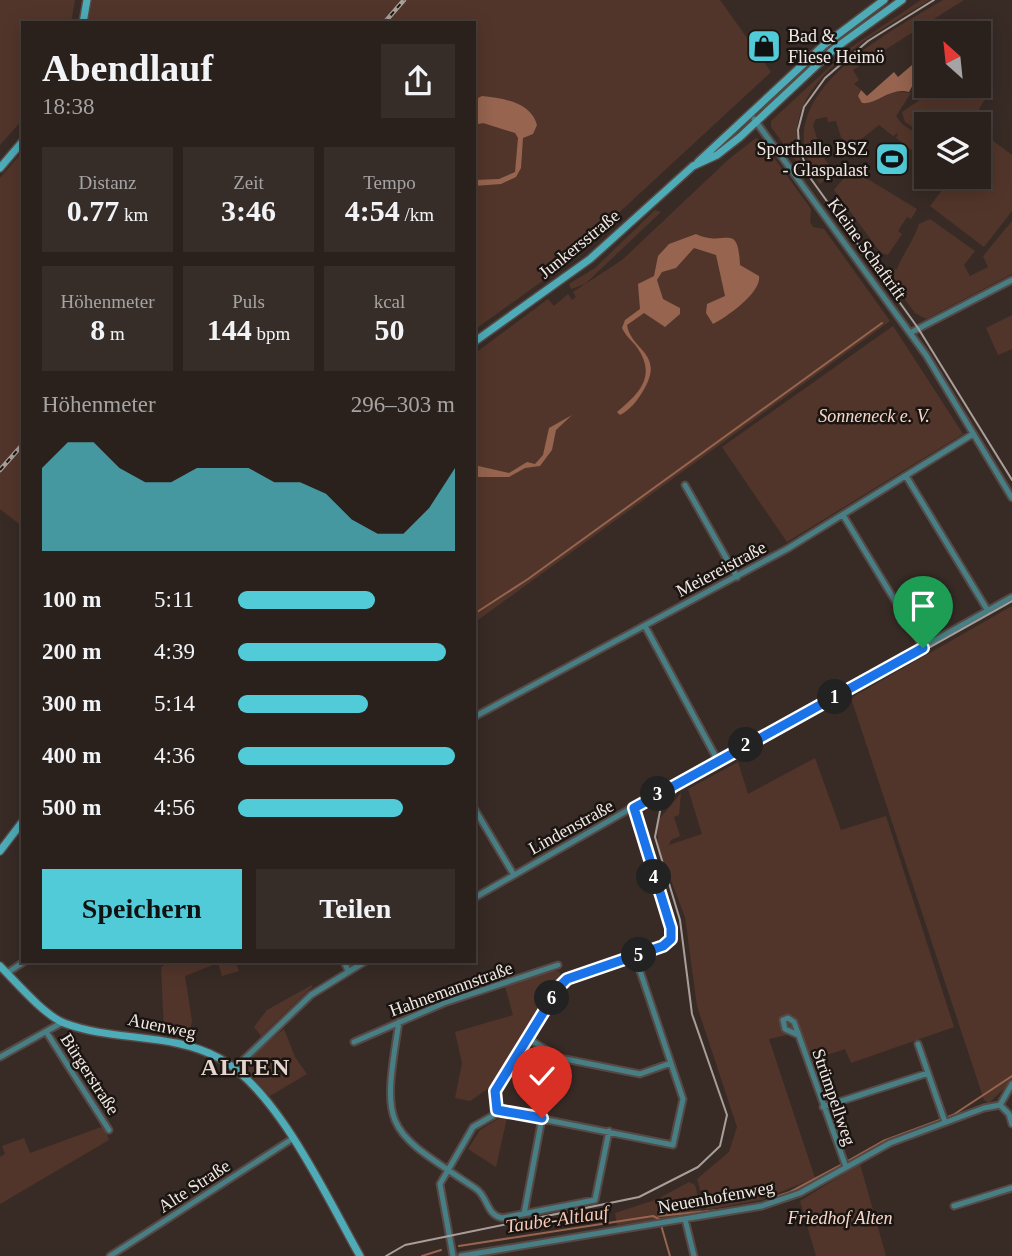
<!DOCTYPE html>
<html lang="de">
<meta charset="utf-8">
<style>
body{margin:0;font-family:"Times New Roman",serif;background:#362d29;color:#f1f3f6;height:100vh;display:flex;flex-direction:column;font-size:26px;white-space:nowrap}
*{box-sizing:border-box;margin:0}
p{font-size:23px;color:#a5a3a3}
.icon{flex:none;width:38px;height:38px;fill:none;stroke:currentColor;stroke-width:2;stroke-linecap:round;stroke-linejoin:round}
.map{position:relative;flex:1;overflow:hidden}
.details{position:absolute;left:21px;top:21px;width:455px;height:942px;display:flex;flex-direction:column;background:#2a201c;border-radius:0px;box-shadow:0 4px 18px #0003,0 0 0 2px #463e3b}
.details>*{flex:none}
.needle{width:46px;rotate:333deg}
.controls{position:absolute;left:914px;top:21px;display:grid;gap:14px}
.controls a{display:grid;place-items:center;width:77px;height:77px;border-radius:0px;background:#2a201c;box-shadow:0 4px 18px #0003,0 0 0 2px #463e3b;font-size:35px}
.pin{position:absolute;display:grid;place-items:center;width:60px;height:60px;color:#fff;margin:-72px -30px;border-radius:50% 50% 50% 0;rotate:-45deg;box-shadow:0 0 7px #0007}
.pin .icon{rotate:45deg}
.km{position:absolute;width:35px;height:35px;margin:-18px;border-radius:50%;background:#222;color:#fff;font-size:19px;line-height:35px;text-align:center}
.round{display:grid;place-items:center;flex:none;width:74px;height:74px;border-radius:0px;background:#362d29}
.head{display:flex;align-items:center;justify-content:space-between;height:119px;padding:0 21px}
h1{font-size:38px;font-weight:700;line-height:52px}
.stats{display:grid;grid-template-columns:repeat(3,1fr);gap:10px;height:119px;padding:7px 21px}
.stats div{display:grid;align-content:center;border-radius:0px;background:#362d29;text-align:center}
.stats b{font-size:30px;font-weight:700}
.stats small{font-size:19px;font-weight:400}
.stats p{font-size:19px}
.chart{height:196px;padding:14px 21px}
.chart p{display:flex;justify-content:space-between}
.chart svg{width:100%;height:126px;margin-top:7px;fill:#52cbd8;opacity:.7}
.action{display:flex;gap:14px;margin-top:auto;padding:14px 21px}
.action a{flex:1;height:80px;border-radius:0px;background:#52cbd8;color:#111;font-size:28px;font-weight:700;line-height:80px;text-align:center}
.action a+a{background:#362d29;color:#f1f3f6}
ul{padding:0 21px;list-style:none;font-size:23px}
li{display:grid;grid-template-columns:112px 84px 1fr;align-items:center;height:52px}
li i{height:18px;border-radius:9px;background:#52cbd8}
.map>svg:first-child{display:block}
.green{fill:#52352a}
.water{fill:#96644f}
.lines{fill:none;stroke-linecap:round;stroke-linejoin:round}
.stream{stroke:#96644f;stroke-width:2}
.minor-casing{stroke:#564945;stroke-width:9}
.secondary-casing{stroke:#564945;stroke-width:10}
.minor{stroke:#477f85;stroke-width:5}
.secondary{stroke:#4dacb7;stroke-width:7}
.tram{stroke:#a99f9a;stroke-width:2}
.rail-casing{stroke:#a99f9a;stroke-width:4.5}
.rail{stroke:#1b1512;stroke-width:2;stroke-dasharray:5;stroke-linecap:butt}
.route-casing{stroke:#fff;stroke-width:14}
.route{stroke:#1a73e8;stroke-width:9}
.labels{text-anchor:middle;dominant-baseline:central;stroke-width:5;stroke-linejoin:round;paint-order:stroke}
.poi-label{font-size:18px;fill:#f2e9e5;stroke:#1b1512;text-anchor:start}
.street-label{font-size:18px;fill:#f2e9e5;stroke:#1b1512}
.park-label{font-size:18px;font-style:italic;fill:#f8d7ca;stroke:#1b1512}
.water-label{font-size:19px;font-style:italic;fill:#fac9b6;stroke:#1b1512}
.district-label{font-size:24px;font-weight:bold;letter-spacing:2px;fill:#e6d5ce;stroke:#1b1512}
</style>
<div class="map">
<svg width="1012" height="1256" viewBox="0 0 1012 1256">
<rect width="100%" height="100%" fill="#382b26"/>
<path class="green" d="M0,0H75L71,23H23V119L0,145Z
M92,0H720L771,72L598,232L579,255L474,330V23H88Z
M921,0H930C870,37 763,90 807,176L771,127V121L850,48Z
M943,0H964L853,70L859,80L854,84L861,90L859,92L873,102L895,91L911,93L896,116L902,124L926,140V161L921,157L922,151L918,155L896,138L898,133L893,136L879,125L850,148L841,137L836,121L828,122L827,117L816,119L813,125L817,139L813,142L833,171H825L823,174L827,178L820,184C759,98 885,35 943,0Z
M940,86H977L987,96L970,124H926V136L905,122L902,112Z
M984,134L1012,155V211L984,247L930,206L952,177H978V141Z
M756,138L762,141L811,209L810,222L813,227L824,229L890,321L474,623V354L548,299L554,306L568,294L572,300L576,297L573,292L622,260L729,159Z
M23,151V527L0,509V178Z
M851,169L917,209L911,219L907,217L898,231L902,234L888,255L881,253L834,190Z
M655,210L661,212L585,284L571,289L569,284L595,268Z
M930,219L975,251L964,265L970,276L988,267L983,256L1012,221V274L926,319L915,313L884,271L897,269C904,252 914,240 919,224Z
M1012,315V349L998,355L986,328Z
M893,326L963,434L787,542L722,447Z
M1012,606V1081L989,1103L984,1100L851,698Z
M815,758L841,830L886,816L954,1027L851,1063L845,1049L809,1061L801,1032L769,1039L815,1178L761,1200L706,1210L697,1179L729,1152L737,1127L697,1006L685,917L658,846L657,822L681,793L679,815L674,817L680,836L671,840L669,845L702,834L688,789L738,762L748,794Z
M172,961H235L239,971L222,976L218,963L185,976L192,1021L189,1037L164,1031L161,967Z
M551,971H559L562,979L552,985L489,1088L470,1101L455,1098L462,1063L455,1032L513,1015L505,986Z
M312,985V987L261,1036L254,1027L267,1010Z
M284,1029L295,1057L307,1074L270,1096L247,1071V1059Z
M501,1117L507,1118L496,1167L468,1149L480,1130Z
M104,1126L109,1140L0,1204V1157L5,1154L2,1146L24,1138L30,1153Z
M860,1164L886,1256H816L800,1201Z
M689,1182L695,1185L702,1213L617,1225L615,1213L658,1199Z"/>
<path class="water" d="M926,53V81L917,77L909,92C889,87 878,105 862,103L858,96L861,90L867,96L894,72L898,77Z
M482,96C502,98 531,102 537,125L533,134L523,138L521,168L516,177L501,184L474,186V180L499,179L515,172L518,138L515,133L483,123L474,125V100Z
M696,234C725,248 738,220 740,265L759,276C762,292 727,317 713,324L706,313L707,304L725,296L716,255L694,248L676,268L662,272L657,280L663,299L680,308V314L665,327L644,313L627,325C631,351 666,353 643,391C637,401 630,410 620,415L617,412C641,392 657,375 636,346C631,340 626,336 622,328L625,320L640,309L638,284L654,276L658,256L669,244Z
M572,415L556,430L552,450L540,466L525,468L509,477H474V465L509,473L527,462L535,464L543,455L549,428Z"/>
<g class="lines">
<path class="stream" d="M474,614L528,579L882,323
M846,1162L883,1141L953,1115L1012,1076
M769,1199L790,1192L841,1165
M659,1216L728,1209
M661,1225L670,1256
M459,1246L653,1216L659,1219
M422,1256L441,1250"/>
<g class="minor-casing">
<path id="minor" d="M754,119L926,355L1012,498
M910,333L1012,280
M906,476L988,611
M685,485L737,577
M843,515L923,647
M645,626L717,759
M474,717L787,549L973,434
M474,808L514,875
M474,898L726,754L756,741L1012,597
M635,956L683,1099L673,1145
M344,961L348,971
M7,973L25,961
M399,1022C381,1132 385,1128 475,1188C489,1197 485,1214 502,1218L595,1200L609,1131
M47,1033L109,1130
M798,1035L785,1029L783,1020L788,1018L794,1022L846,1167
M527,1038L560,1058L640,1074L671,1063
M354,1042L444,1003L558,965
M918,1044L945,1122
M0,1057L63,1022
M235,1068L311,995L366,961
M1000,1105L1012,1084
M1000,1105L1009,1114L1012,1124
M823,1107L928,1073
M497,1110L673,1145
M954,1206L1012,1188
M524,1214L542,1118
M685,1219L694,1256
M110,1256L292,1139
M453,1256L440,1184L473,1127L494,1115L495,1091L559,987L567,979L654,950L671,939V928L634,808
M461,1256L762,1206L800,1193L890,1143L984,1108L1000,1105"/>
</g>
<g class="secondary-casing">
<path id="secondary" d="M83,23L87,0
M698,162L824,45L884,0
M0,168L23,141
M474,342L590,259L693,166L717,155L740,137L834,49L902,0
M0,851L23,821
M0,966C16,982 44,1015 64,1023C114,1042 171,1032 219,1058C278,1090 327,1198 360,1256"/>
</g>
<use href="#minor" class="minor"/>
<use href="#secondary" class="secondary"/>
<path class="tram" d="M934,0L868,41L825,78L804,107L798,130L799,148L811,179L918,328L1012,480
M386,1256L405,1245L639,1197L698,1167L720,1146L727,1115L692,1014L680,920L655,837L661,806L682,786L1012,601"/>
<g class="rail-casing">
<path id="rail" d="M384,23L404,0
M0,470L23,444"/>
</g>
<use href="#rail" class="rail"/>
</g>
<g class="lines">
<g class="route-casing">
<path id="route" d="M542,1118L497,1110L495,1091L559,987L567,979L663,946L671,939V928L634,808L923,648"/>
</g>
<use href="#route" class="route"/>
</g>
<defs>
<g id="shop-square" transform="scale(1.75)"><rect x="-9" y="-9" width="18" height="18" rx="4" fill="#52cbd8" stroke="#1b1512"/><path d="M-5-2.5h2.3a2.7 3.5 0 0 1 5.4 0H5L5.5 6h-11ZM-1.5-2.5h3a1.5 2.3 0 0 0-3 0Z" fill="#111"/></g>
<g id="stadium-square" transform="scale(1.75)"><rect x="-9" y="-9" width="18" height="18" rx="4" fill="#52cbd8" stroke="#1b1512"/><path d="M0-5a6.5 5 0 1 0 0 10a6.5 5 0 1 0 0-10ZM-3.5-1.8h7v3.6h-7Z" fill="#111"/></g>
</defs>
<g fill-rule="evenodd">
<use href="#shop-square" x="764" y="46"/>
<use href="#stadium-square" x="892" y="159"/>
</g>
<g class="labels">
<g class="poi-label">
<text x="788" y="36">Bad &amp;<tspan x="788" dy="21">Fliese Heimö</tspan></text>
<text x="868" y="149" text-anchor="end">Sporthalle BSZ<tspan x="868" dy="21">- Glaspalast</tspan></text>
</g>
<g class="street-label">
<text transform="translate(579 244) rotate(-39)">Junkersstraße</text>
<text transform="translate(867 249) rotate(54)">Kleine Schaftrift</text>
<text transform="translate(721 569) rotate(-28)">Meiereistraße</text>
<text transform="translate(571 827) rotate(-29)">Lindenstraße</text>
<text transform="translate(451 989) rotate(-20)">Hahnemannstraße</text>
<text transform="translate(162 1026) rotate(12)">Auenweg</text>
<text transform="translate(90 1074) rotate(57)">Bürgerstraße</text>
<text transform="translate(834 1097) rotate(71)">Strümpellweg</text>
<text transform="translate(194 1186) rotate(-33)">Alte Straße</text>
<text transform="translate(716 1197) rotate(-10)">Neuenhofenweg</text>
</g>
<g class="park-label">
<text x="874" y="416">Sonneneck e. V.</text>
<text x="840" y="1218">Friedhof Alten</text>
</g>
<g class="water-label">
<text transform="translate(557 1219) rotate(-8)">Taube-Altlauf</text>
</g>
<g class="district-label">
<text x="246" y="1067">ALTEN</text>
</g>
</g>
</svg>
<div class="controls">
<a><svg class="needle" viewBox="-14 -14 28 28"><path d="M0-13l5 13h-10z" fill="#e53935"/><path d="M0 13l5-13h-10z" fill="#a5a3a3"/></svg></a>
<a><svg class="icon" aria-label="layers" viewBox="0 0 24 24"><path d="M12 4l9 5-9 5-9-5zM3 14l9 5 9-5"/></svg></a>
</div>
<div class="pin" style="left:923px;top:648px;background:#1e9e55"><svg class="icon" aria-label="arrive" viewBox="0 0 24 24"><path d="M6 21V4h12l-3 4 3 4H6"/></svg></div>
<div class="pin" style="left:542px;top:1118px;background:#d93025"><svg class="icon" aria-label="check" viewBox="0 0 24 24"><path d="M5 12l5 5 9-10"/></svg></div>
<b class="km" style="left:835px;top:697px">1</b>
<b class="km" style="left:746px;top:745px">2</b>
<b class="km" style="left:658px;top:794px">3</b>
<b class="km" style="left:654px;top:877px">4</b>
<b class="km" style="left:639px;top:955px">5</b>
<b class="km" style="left:552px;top:998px">6</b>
<section class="details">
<div class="head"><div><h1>Abendlauf</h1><p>18:38</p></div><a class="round"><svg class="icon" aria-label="share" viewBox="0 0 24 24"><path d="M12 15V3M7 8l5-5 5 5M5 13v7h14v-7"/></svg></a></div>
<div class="stats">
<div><p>Distanz</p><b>0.77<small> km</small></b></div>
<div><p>Zeit</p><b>3:46</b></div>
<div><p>Tempo</p><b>4:54<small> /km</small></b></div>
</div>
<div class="stats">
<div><p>Höhenmeter</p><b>8<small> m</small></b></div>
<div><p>Puls</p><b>144<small> bpm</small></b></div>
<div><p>kcal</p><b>50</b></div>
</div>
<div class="chart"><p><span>Höhenmeter</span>296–303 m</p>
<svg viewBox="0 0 160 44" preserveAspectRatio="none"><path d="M0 44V15L10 6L20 6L30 15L40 20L50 20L60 15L70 15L80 15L90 20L100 20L110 24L120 33L130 38L140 38L150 29L160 15V44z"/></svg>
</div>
<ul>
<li><b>100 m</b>5:11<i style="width:63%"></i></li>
<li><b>200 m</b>4:39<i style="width:96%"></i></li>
<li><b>300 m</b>5:14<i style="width:60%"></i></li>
<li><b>400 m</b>4:36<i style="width:100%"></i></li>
<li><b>500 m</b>4:56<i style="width:76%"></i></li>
</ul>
<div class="action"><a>Speichern</a><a>Teilen</a></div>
</section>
</div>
